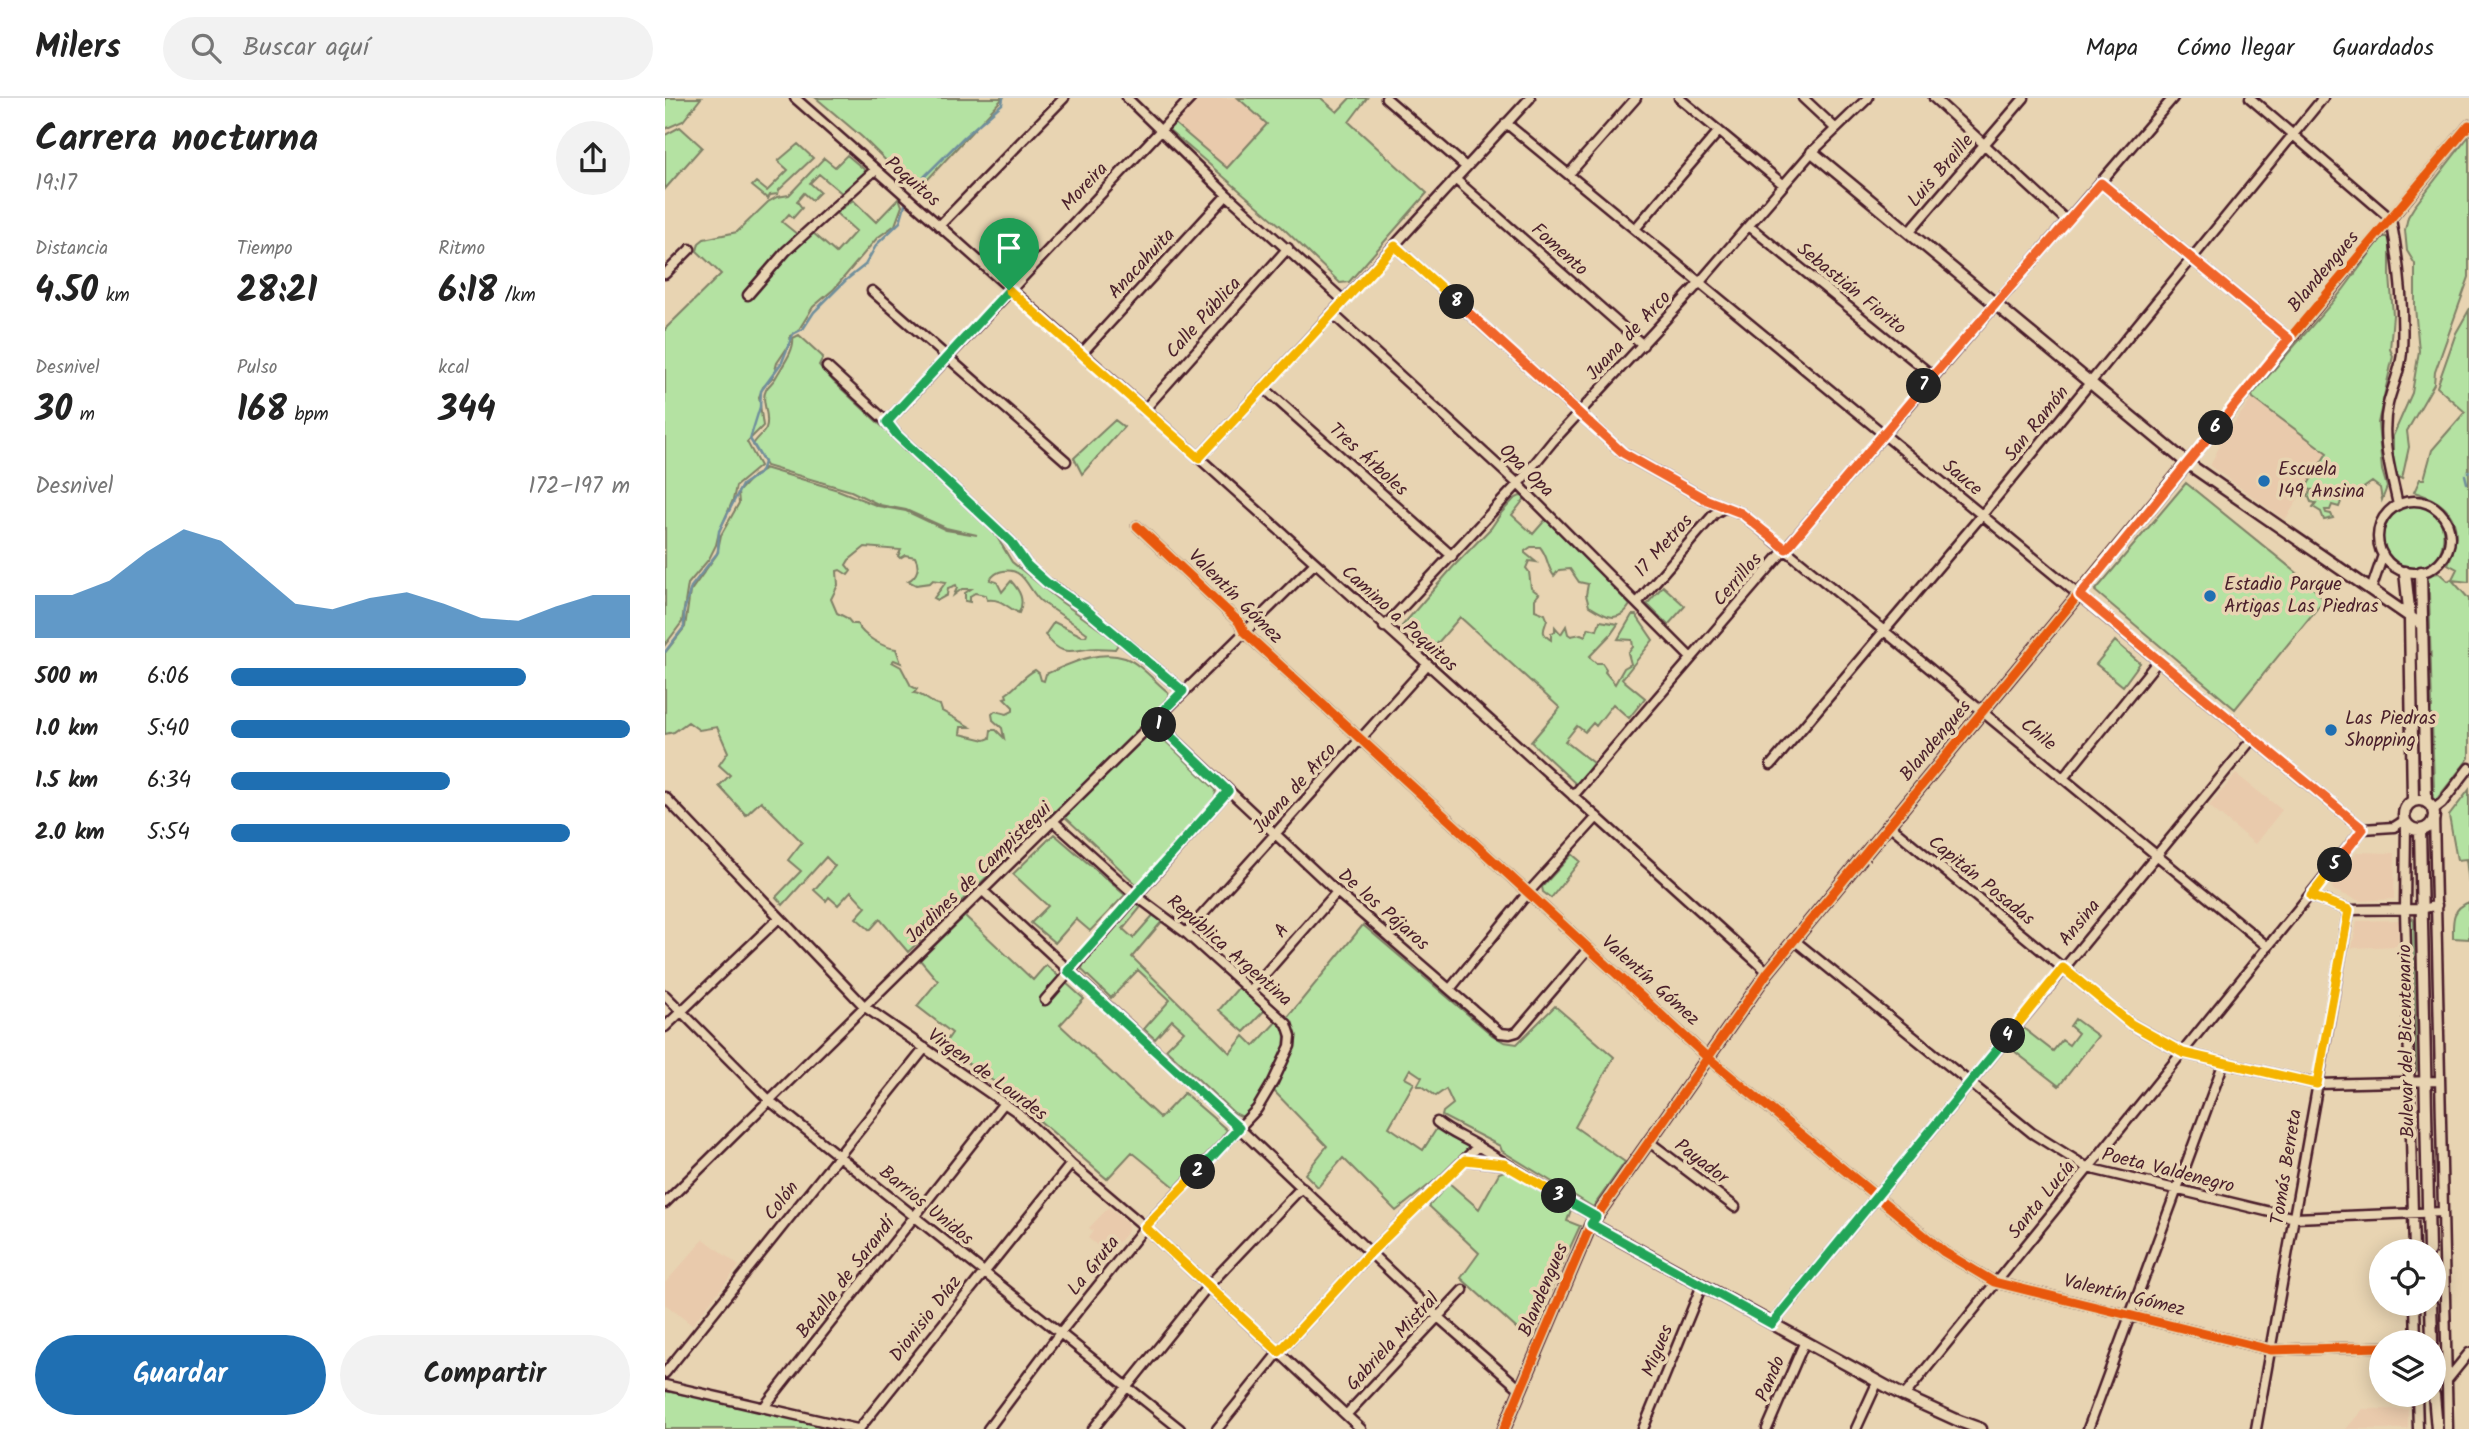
<!DOCTYPE html>
<html lang="es">
<meta charset="utf-8">
<style>
body{margin:0;font-family:Kalam,sans-serif;background:#f2f2f2;color:#222;height:100vh;display:flex;flex-direction:column;font-size:26px;white-space:nowrap}
*{box-sizing:border-box;margin:0}
p{font-size:23px;color:#767676}
.icon{flex:none;width:38px;height:38px;fill:none;stroke:currentColor;stroke-width:2;stroke-linecap:round;stroke-linejoin:round}
.map{position:relative;flex:1;overflow:hidden}
.drawer{display:flex;flex-direction:column;background:#fff;width:665px}
.drawer>*{flex:none}
.fabs{position:absolute;left:1704px;top:1141px;display:grid;gap:14px}
.fabs a{display:grid;place-items:center;width:77px;height:77px;border-radius:50%;background:#fff;box-shadow:0 4px 18px #0003;font-size:35px}
.pin{position:absolute;display:grid;place-items:center;width:60px;height:60px;color:#fff;margin:-72px -30px;border-radius:50% 50% 50% 0;rotate:-45deg;box-shadow:0 0 7px #0007}
.pin .icon{rotate:45deg}
.km{position:absolute;width:35px;height:35px;margin:-18px;border-radius:50%;background:#222;color:#fff;font-size:19px;line-height:35px;text-align:center}
.round{display:grid;place-items:center;flex:none;width:74px;height:74px;border-radius:37px;background:#f2f2f2}
.headline{display:flex;align-items:center;justify-content:space-between;height:119px;padding:0 35px}
h1{font-size:38px;font-weight:800;line-height:52px}
.metrics{display:grid;grid-template-columns:repeat(3,1fr);gap:10px;height:119px;padding:7px 35px}
.metrics div{display:grid;align-content:center}
.metrics b{font-size:35px;font-weight:800}
.metrics small{font-size:19px;font-weight:400}
.metrics p{font-size:19px}
.chart{height:196px;padding:14px 35px}
.chart p{display:flex;justify-content:space-between}
.chart svg{width:100%;height:126px;margin-top:7px;fill:#1f6fb2;opacity:.7}
.primary-button{display:flex;gap:14px;margin-top:auto;padding:14px 35px}
.primary-button a{flex:1;height:80px;border-radius:42px;background:#1f6fb2;color:#fff;font-size:28px;font-weight:800;line-height:80px;text-align:center}
.primary-button a+a{background:#f2f2f2;color:#222}
ul{padding:0 35px;list-style:none;font-size:23px}
li{display:grid;grid-template-columns:112px 84px 1fr;align-items:center;height:52px}
li i{height:18px;border-radius:9px;background:#1f6fb2}
header{display:flex;align-items:center;gap:42px;box-sizing:border-box;height:98px;padding:0 35px;background:#fff;border-bottom:2px solid #e0e0e0}
header strong{font-size:33px}
nav{display:flex;gap:38px;margin-inline-start:auto;font-size:24px}
.search{width:490px;height:63px;background:#f2f2f2;display:flex;align-items:center;gap:18px;box-sizing:border-box;padding:0 24px;border-radius:38px;color:#767676;font-size:26px}
main{display:flex;flex:1;min-height:0}
.map>svg:first-child{display:block}
.built{fill:#e9caac}
.green{fill:#b4e2a2;stroke:#7f8066;stroke-width:2}
.lines{fill:none;stroke-linecap:round;stroke-linejoin:round}
.stream{stroke:#708f9c;stroke-width:2.5}
.minor-casing{stroke:#4a1f2b;stroke-width:13}
.tertiary-casing{stroke:#4a1f2b;stroke-width:15}
.minor{stroke:#e8d4b2;stroke-width:8}
.tertiary{stroke:#e8d4b2;stroke-width:10}
.cycleway-casing{stroke:#e8d4b2;stroke-width:13}
.cycleway{stroke:#e8590c;stroke-width:9}
.split-1-casing{stroke:#fff;stroke-width:14}
.split-2-casing{stroke:#fff;stroke-width:14}
.split-3-casing{stroke:#fff;stroke-width:14}
.split-4-casing{stroke:#fff;stroke-width:14}
.split-5-casing{stroke:#fff;stroke-width:14}
.split-6-casing{stroke:#fff;stroke-width:14}
.split-7-casing{stroke:#fff;stroke-width:14}
.split-8-casing{stroke:#fff;stroke-width:14}
.split-9-casing{stroke:#fff;stroke-width:14}
.split-1{stroke:#22a559;stroke-width:9}
.split-2{stroke:#22a559;stroke-width:9}
.split-3{stroke:#f5b400;stroke-width:9}
.split-4{stroke:#22a559;stroke-width:9}
.split-5{stroke:#f5b400;stroke-width:9}
.split-6{stroke:#f0652b;stroke-width:9}
.split-7{stroke:#f0652b;stroke-width:9}
.split-8{stroke:#f0652b;stroke-width:9}
.split-9{stroke:#f5b400;stroke-width:9}
.poi-dot{fill:#1f6fb2;stroke:#e8d4b2;stroke-width:2.5}
.labels{text-anchor:middle;dominant-baseline:central;stroke-width:7;stroke-linejoin:round;paint-order:stroke}
.street-label{font-size:19px;fill:#4a1f2b;stroke:#e8d4b2}
.poi-label{font-size:19px;fill:#4a1f2b;stroke:#e8d4b2;text-anchor:start}
</style>
<header>
<strong>Milers</strong>
<div class="search"><svg class="icon" aria-label="search" viewBox="0 0 24 24"><circle cx="10" cy="10" r="6"/><path d="M15 15l6 6"/></svg>Buscar aquí</div>
<nav><a>Mapa</a><a>Cómo llegar</a><a>Guardados</a></nav>
</header>
<main>
<section class="drawer">
<div class="headline"><div><h1>Carrera nocturna</h1><p>19:17</p></div><a class="round"><svg class="icon" aria-label="share" viewBox="0 0 24 24"><path d="M12 15V3M7 8l5-5 5 5M5 13v7h14v-7"/></svg></a></div>
<div class="metrics">
<div><p>Distancia</p><b>4.50<small> km</small></b></div>
<div><p>Tiempo</p><b>28:21</b></div>
<div><p>Ritmo</p><b>6:18<small> /km</small></b></div>
</div>
<div class="metrics">
<div><p>Desnivel</p><b>30<small> m</small></b></div>
<div><p>Pulso</p><b>168<small> bpm</small></b></div>
<div><p>kcal</p><b>344</b></div>
</div>
<div class="chart"><p><span>Desnivel</span>172–197 m</p>
<svg viewBox="0 0 160 44" preserveAspectRatio="none"><path d="M0 44V29L10 29L20 24L30 14L40 6L50 10L60 21L70 32L80 34L90 30L100 28L110 32L120 37L130 38L140 33L150 29L160 29V44z"/></svg>
</div>
<ul>
<li><b>500 m</b>6:06<i style="width:74%"></i></li>
<li><b>1.0 km</b>5:40<i style="width:100%"></i></li>
<li><b>1.5 km</b>6:34<i style="width:55%"></i></li>
<li><b>2.0 km</b>5:54<i style="width:85%"></i></li>
</ul>
<div class="primary-button"><a>Guardar</a><a>Compartir</a></div>
</section>
<div class="map">
<svg width="1804" height="1331" viewBox="0 0 1804 1331">
<rect width="100%" height="100%" fill="#e8d4b2"/>
<filter id="ink" filterUnits="userSpaceOnUse"><feTurbulence type="fractalNoise" baseFrequency=".0143" numOctaves="2"/><feDisplacementMap in="SourceGraphic" scale="14" xChannelSelector="R" yChannelSelector="G"/><feConvolveMatrix kernelMatrix="1 2 1 2 8 2 1 2 1" color-interpolation-filters="sRGB"/></filter>
<g filter="url(#ink)">
<path class="built" d="M533,0H573L602,26L561,71L509,25Z
M1588,300L1662,355L1620,422L1545,368L1555,347L1553,345Z
M1571,676L1617,712L1590,746L1544,708Z
M1692,754L1730,755L1729,801L1695,803L1668,792L1667,787Z
M1734,822L1733,848L1687,850L1692,823Z
M444,1109L463,1126V1133L443,1156L423,1140L428,1133L424,1130Z
M39,1141L74,1168L27,1227L0,1206V1185Z
M1698,1311H1743V1331H1681Z"/>
<path class="green" d="M0,0H36L18,23L0,31Z
M151,0H338L252,93L197,39Z
M573,0H656L672,14L685,0H702L684,24L762,95L684,184L675,185L617,129L503,31L509,25L562,70L602,26Z
M15,29L37,49L0,91V37Z
M1804,38V179L1770,274L1769,286L1742,333L1744,349L1737,381L1733,379L1728,367V338L1747,295L1754,253L1750,209V166L1742,153L1740,132L1743,119L1749,109Z
M133,46L148,60L114,92L113,96L105,97L103,101L87,88L91,84L102,93L123,72L113,63Z
M182,57L201,73L179,97L154,76L145,85L155,94L147,102L139,95L132,103L137,110L128,120L124,116L117,124L138,141L142,140L147,134L171,155L191,133L171,115L188,102L211,124L234,100L237,108L230,127L212,140L169,191L148,209L133,233L125,238L126,244L112,265L108,279L98,289L94,299L98,328L82,344L95,368L71,388L68,402L54,434L51,447L44,461L23,486L17,524L0,547V231L56,176L32,153L34,145L39,141L72,134L103,104L112,99L124,97L159,60L170,69Z
M1717,139H1723L1725,144V178L1728,217L1725,251L1728,258L1713,325L1717,372L1722,389L1717,402L1715,390L1707,384L1690,396L1672,400L1676,404L1674,409L1667,407L1665,412H1660L1661,415L1666,416L1668,420L1659,422L1656,414L1648,409L1651,405L1646,404L1643,397L1648,392L1640,391L1662,355L1588,300L1587,297L1678,192Z
M1804,212V484L1787,482L1804,501V660L1771,702L1766,699L1764,692H1769L1767,620L1761,618V612L1767,610L1765,535L1760,530L1765,531L1764,495L1759,492L1760,481L1768,476L1774,475L1783,483L1787,481L1792,471L1783,466C1801,428 1787,405 1749,394L1755,381H1759L1767,352L1800,314L1772,289L1791,235Z
M134,237L158,259L154,267L169,284L326,429L347,464L395,503L454,545L450,551C441,551 430,549 422,551C400,555 394,555 380,537L389,524L417,538H421L422,535C407,524 392,514 377,504C363,494 361,469 338,473C331,474 328,477 325,482L332,484L337,494L346,483C355,493 360,502 354,515C342,510 337,500 322,502L321,497L310,495L305,498V504L300,503V495L306,491H297L289,497L292,490L291,487L283,490L282,497L273,502L269,500L281,484L268,482L265,485L251,487L243,483C253,478 255,468 250,459L240,457L235,460L233,458L236,452L200,449L184,462L181,467L186,473L183,477L175,472L172,473L173,487L166,501L172,515L182,520L187,526H192C198,538 217,549 231,551L236,565L229,562L227,564L236,569L246,588L252,591L249,595C259,596 265,606 275,607L277,613L305,629H296L295,636L320,642L325,640L326,632H331L339,640L337,630L328,622L327,616L330,613L342,616L348,613V609L339,600L342,599L341,596C352,589 358,578 370,572L374,575L376,582L379,583L381,576C405,566 433,551 460,560C476,566 490,584 503,594L504,598L454,653L243,854L215,821L205,832L191,820L201,809L186,793L173,807L164,799L161,803L149,792L170,768L161,759L118,807L111,799L136,773L123,762L137,744L96,703L81,717L54,688L65,677L54,667L63,654L52,629L34,632L23,624L9,634L0,636V555L20,529L25,494L52,456L56,437L74,405L73,394L88,378L98,373L99,370L173,392L213,408L241,413L281,432L312,437L281,430L241,412L215,407L186,393L101,368L88,347C91,340 99,336 101,330C106,317 95,304 101,292C103,287 109,284 111,279C117,268 130,252 128,240Z
M450,322L459,329L417,376L409,360Z
M1521,385L1642,483L1659,502L1570,611L1430,493Z
M855,398L861,399L847,417L868,436L882,420L965,507C953,527 940,518 924,508L921,497L923,486L914,484L905,471L894,472L889,478C882,469 883,458 875,449H866L860,453V455L871,464L864,463L861,470L864,474L866,490L874,496L870,501V512L880,516L882,521C880,531 874,534 886,542V535L890,534V529L896,536L901,528L903,536L906,538L916,536L920,538L924,530L932,532L935,523L953,526L946,536L924,559L931,565H937L941,571L940,574L950,586L959,570L966,566L963,555L968,549L967,542L953,541L967,517H971L988,542L957,581L980,600L964,620L948,606L931,628L928,625L920,634L912,628L900,643L928,665L912,687L866,644L895,610L795,519L765,554L737,528L788,469L826,430L837,414L849,401Z
M1740,407C1780,403 1789,442 1766,469C1756,469 1741,472 1732,467C1706,453 1718,418 1740,407Z
M998,488L1020,508L1003,527L982,506Z
M1450,543L1475,565L1458,588L1431,566Z
M488,631L551,692L550,700L475,785L471,786L400,719Z
M1804,692V786L1801,761L1792,762L1784,718Z
M389,736L460,797L425,833L411,821L390,845L366,825L383,808L348,776Z
M907,756L915,763L886,800L878,794L877,789Z
M471,803L480,804L458,831L468,840L491,814L499,821L467,859L565,955L579,938L589,948L612,923L619,930C625,963 598,994 580,1020L569,1015L501,951L519,933L507,922L490,941L479,931L505,902L473,872L446,900L417,872L419,862Z
M1804,804V841L1788,840C1788,823 1786,811 1804,804Z
M300,818L368,882L381,867L419,901L395,927L495,1020L519,995L562,1032L549,1050L511,1090L467,1054L442,1081L331,985L278,948L287,935L252,908L273,883L255,862Z
M1747,820L1749,822L1752,972L1750,974L1748,972L1745,822Z
M698,827L827,937L839,944L852,946L890,908L949,959L910,1029L960,1064L928,1109L837,1053L835,1048L777,1018L778,1014L788,1006L781,991L771,998L757,988H752L757,979L745,971L740,980L749,985L724,1029L758,1052L772,1030L807,1049L792,1065L731,1113L678,1060L653,1089L640,1076L662,1048L608,992L630,944V934L622,920Z
M574,889L600,912L579,934L554,912Z
M1410,921L1433,938L1394,988L1344,949L1358,930L1388,953L1397,942L1404,947L1413,935L1405,928Z
M842,1072L906,1112L902,1123L915,1128L863,1241L796,1180L814,1155L764,1108L784,1085L814,1111L834,1075Z
M0,1293L103,1313L174,1331H0Z"/>
<g class="lines">
<path class="stream" d="M251,87L299,39L337,6L338,0
M1803,374L1804,373
M1800,377L1802,385
M0,554L19,529V513L26,489L53,454L54,433L77,387L96,374L99,364L85,341L95,309L96,293L117,264L128,236L138,231L149,214L181,182L200,167L212,146L235,124L241,103"/>
<g class="minor-casing">
<path id="minor" d="M130,0C457,288 780,582 1103,874
M462,0L562,97L678,202
M721,0L801,69
M1014,0L1119,87
M1138,0L1171,31
M1269,0L1402,123
M1585,0L1726,121C1734,163 1739,211 1737,254C1736,272 1727,289 1723,306C1715,341 1726,373 1733,407
M841,25L1698,731L1729,729L1740,722
M904,76L971,0
M790,81L978,247
M1436,85L1624,241
M274,128L399,0
M1084,128L1268,278
M970,131L1054,33
M1244,134L1359,0
M730,148L958,355L1042,402L1060,409
M0,176L25,151
M207,193L401,363
M83,197L121,153L210,72
M667,215L853,386L1026,560
M416,256L562,97
M162,269L222,324L232,337L346,444L362,467L382,485L419,510L518,593
M599,290L787,458
M479,312L623,150
M222,324L526,0
M534,360L865,0
M1522,365L1804,27
M1713 439a36 36 0 1 1 72 0a36 36 0 1 1-72 0Z
M472,428L574,524L579,534L1042,959L1279,1154L1329,1184L1606,1252L1717,1249
M1706,492L1718,457
M972,505L1049,416L1060,409L1076,415L1603,849
M719,529L853,386L888,343L1035,184L1147,54L1203,0
M489,622L672,794L835,935L845,936L852,934L923,851
M1106,667L1317,417L1658,0
M1399,679L1493,563
M908,698L1508,0
M0,699L200,909L352,1014L406,1066L480,1129L696,1331
M1768,712L1777,705L1804,670
M1769,717L1783,1331
M1741,725L1740,812L1749,1153
M1224,727L1466,926L1518,955L1652,986L1774,983
M317,792L574,1030L773,1219L855,1291
M1646,798L1684,812L1757,811L1772,807
M521,835L762,567
M1129,842L1367,1035L1423,1070L1630,1120L1778,1114
M785,891L862,796L932,719
M585,893L672,794
M0,897L105,1003L515,1331
M380,902L563,693
M0,929L114,820
M772,1024C785,1035 800,1040 814,1049C853,1073 891,1097 931,1119
M983,1043L1070,1109
M801,1062L836,1066
M0,1105L649,466
M1750,1206L1751,1244
M1107,1226L1588,640
M0,1275L260,950
M1783,1281L1804,1255
M0,1287L192,1331
M1752,1297L1753,1331
M1239,1298L1698,731
M99,1309L339,1005
M681,1317L798,1192
M194,1331L406,1066
M323,1331L395,1235L480,1129L592,1011L608,984L625,948L626,938L622,926L521,835L470,797L389,724
M428,1331L543,1188L637,1089
M552,1331L614,1254L705,1155L813,1048
M978,1331L1037,1187
M1102,1331L1140,1243
M1191,1331L1213,1283
M1423,1331L1559,964
M1591,1331L1684,812"/>
</g>
<g class="tertiary-casing">
<path id="tertiary" d="M1147,54L1522,365L1757,527
M1740,474L1745,520L1748,703
M1756,474L1761,704
M1739 717a15 15 0 1 1 30 0a15 15 0 1 1-30 0Z
M1755,732L1764,1153
M926,1126L1239,1298L1294,1323L1316,1331
M1766,1206L1767,1244
M1769,1297L1772,1331
M839,1331L926,1126L1103,874L1522,365"/>
</g>
<use href="#minor" class="minor"/>
<use href="#tertiary" class="tertiary"/>
<g class="cycleway-casing">
<path id="cycleway" d="M472,428L574,524L579,534L1042,959L1279,1154L1329,1184L1606,1252L1717,1249
M839,1331L926,1126L1103,874L1624,241L1804,27"/>
</g>
<use href="#cycleway" class="cycleway"/>
</g>
</g>
<g class="lines" filter="url(#ink)">
<g class="split-1-casing">
<path id="split-1" d="M344,192L222,324L232,337L346,444L362,467L382,485L419,510L518,593L489,622L494,627"/>
</g>
<g class="split-2-casing">
<path id="split-2" d="M494,627L563,693L403,873L574,1030L533,1074"/>
</g>
<g class="split-3-casing">
<path id="split-3" d="M533,1074L480,1129L614,1254L705,1155L800,1062L839,1066L894,1098"/>
</g>
<g class="split-4-casing">
<path id="split-4" d="M894,1098L931,1119L926,1126L1107,1226L1343,938"/>
</g>
<g class="split-5-casing">
<path id="split-5" d="M1343,938L1398,870L1466,926L1518,955L1652,986L1684,812L1646,798L1670,767"/>
</g>
<g class="split-6-casing">
<path id="split-6" d="M1551,330L1415,497L1698,731L1670,767"/>
</g>
<g class="split-7-casing">
<path id="split-7" d="M1259,288L1436,85L1624,241L1551,330"/>
</g>
<g class="split-8-casing">
<path id="split-8" d="M792,204L958,355L1042,402L1076,415L1121,451L1259,288"/>
</g>
<g class="split-9-casing">
<path id="split-9" d="M344,192L534,360L730,148L792,204"/>
</g>
<use href="#split-1" class="split-1"/>
<use href="#split-2" class="split-2"/>
<use href="#split-3" class="split-3"/>
<use href="#split-4" class="split-4"/>
<use href="#split-5" class="split-5"/>
<use href="#split-6" class="split-6"/>
<use href="#split-7" class="split-7"/>
<use href="#split-8" class="split-8"/>
<use href="#split-9" class="split-9"/>
</g>
<g class="poi-dot">
<circle cx="1599" cy="383" r="7"/>
<circle cx="1545" cy="498" r="7"/>
<circle cx="1666" cy="632" r="7"/>
</g>
<g class="labels">
<g class="street-label">
<text transform="translate(1276 73) rotate(-49)">Luis Braille</text>
<text transform="translate(247 84) rotate(41)">Poquitos</text>
<text transform="translate(420 89) rotate(-47)">Moreira</text>
<text transform="translate(894 152) rotate(42)">Fomento</text>
<text transform="translate(477 166) rotate(-47)">Anacahuita</text>
<text transform="translate(1659 174) rotate(-50)">Blandengues</text>
<text transform="translate(1186 191) rotate(39)">Sebastián Fiorito</text>
<text transform="translate(539 220) rotate(-48)">Calle Pública</text>
<text transform="translate(964 238) rotate(-47)">Juana de Arco</text>
<text transform="translate(1372 326) rotate(-51)">San Ramón</text>
<text transform="translate(703 362) rotate(42)">Tres Árboles</text>
<text transform="translate(861 373) rotate(44)">Opa Opa</text>
<text transform="translate(1297 380) rotate(40)">Sauce</text>
<text transform="translate(999 448) rotate(-48)">17 Metros</text>
<text transform="translate(1073 482) rotate(-49)">Cerrillos</text>
<text transform="translate(570 499) rotate(45)">Valentín Gómez</text>
<text transform="translate(734 521) rotate(42)">Camino a Poquitos</text>
<text transform="translate(1373 637) rotate(39)">Chile</text>
<text transform="translate(1271 643) rotate(-50)">Blandengues</text>
<text transform="translate(630 691) rotate(-48)">Juana de Arco</text>
<text transform="translate(314 775) rotate(-44)">Jardines de Campistegui</text>
<text transform="translate(1316 783) rotate(39)">Capitán Posadas</text>
<text transform="translate(718 812) rotate(41)">De los Pájaros</text>
<text transform="translate(1415 825) rotate(-51)">Ansina</text>
<text transform="translate(617 833) rotate(-49)">A</text>
<text transform="translate(564 853) rotate(41)">República Argentina</text>
<text transform="translate(985 883) rotate(42)">Valentín Gómez</text>
<text transform="translate(1742 943) rotate(-91)">Bulevar del Bicentenario</text>
<text transform="translate(322 977) rotate(36)">Virgen de Lourdes</text>
<text transform="translate(1036 1064) rotate(37)">Payador</text>
<text transform="translate(1622 1069) rotate(-81)">Tomás Berreta</text>
<text transform="translate(1503 1073) rotate(14)">Poeta Valdenegro</text>
<text transform="translate(1377 1102) rotate(-51)">Santa Lucía</text>
<text transform="translate(117 1103) rotate(-52)">Colón</text>
<text transform="translate(261 1108) rotate(39)">Barrios Unidos</text>
<text transform="translate(429 1168) rotate(-51)">La Gruta</text>
<text transform="translate(181 1180) rotate(-52)">Batalla de Sarandí</text>
<text transform="translate(879 1192) rotate(-67)">Blandengues</text>
<text transform="translate(1459 1198) rotate(14)">Valentín Gómez</text>
<text transform="translate(261 1221) rotate(-52)">Dionisio Díaz</text>
<text transform="translate(728 1244) rotate(-47)">Gabriela Mistral</text>
<text transform="translate(993 1253) rotate(-68)">Migues</text>
<text transform="translate(1106 1281) rotate(-67)">Pando</text>
</g>
<g class="poi-label">
<text x="1613" y="372">Escuela<tspan x="1613" dy="22">149 Ansina</tspan></text>
<text x="1559" y="487">Estadio Parque<tspan x="1559" dy="22">Artigas Las Piedras</tspan></text>
<text x="1680" y="621">Las Piedras<tspan x="1680" dy="22">Shopping</tspan></text>
</g>
</g>
</svg>
<div class="fabs">
<a><svg class="icon" aria-label="locate" viewBox="0 0 24 24"><circle cx="12" cy="12" r="6"/><path d="M12 2v4M12 18v4M2 12h4M18 12h4"/></svg></a>
<a><svg class="icon" aria-label="layers" viewBox="0 0 24 24"><path d="M12 4l9 5-9 5-9-5zM3 14l9 5 9-5"/></svg></a>
</div>
<div class="pin" style="left:344px;top:192px;background:#1e9e55"><svg class="icon" aria-label="arrive" viewBox="0 0 24 24"><path d="M6 21V4h12l-3 4 3 4H6"/></svg></div>
<b class="km" style="left:494px;top:627px">1</b>
<b class="km" style="left:533px;top:1074px">2</b>
<b class="km" style="left:894px;top:1098px">3</b>
<b class="km" style="left:1343px;top:938px">4</b>
<b class="km" style="left:1670px;top:767px">5</b>
<b class="km" style="left:1551px;top:330px">6</b>
<b class="km" style="left:1259px;top:288px">7</b>
<b class="km" style="left:792px;top:204px">8</b>
</div>
</main>
